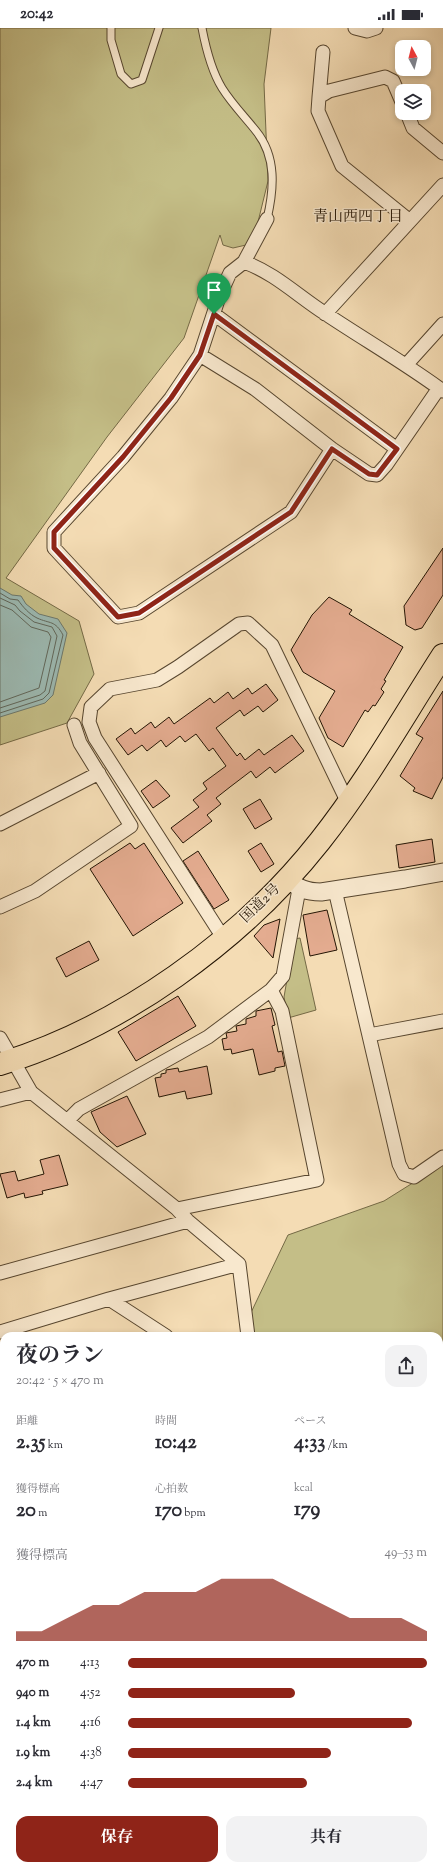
<!DOCTYPE html>
<html lang="ja">
<meta charset="utf-8">
<style>
body{margin:0;font-family:"Sorts Mill Goudy","Noto Serif JP",serif;background:#f2f2f3;color:#2b2b33;height:100vh;display:flex;flex-direction:column;font-size:15px;white-space:nowrap}
*{box-sizing:border-box;margin:0}
p{font-size:13px;color:#7c7c81}
.icon{flex:none;width:22px;height:22px;fill:none;stroke:currentColor;stroke-width:2;stroke-linecap:round;stroke-linejoin:round}
.map{position:relative;flex:1;overflow:hidden}
.panel{position:absolute;left:0px;top:1304px;width:443px;height:538px;display:flex;flex-direction:column;background:#fff;border-radius:12px 12px 0 0;box-shadow:0 2px 6px #0003}
.panel>*{flex:none}
.needle{width:26px;rotate:353deg}
.tools{position:absolute;left:395px;top:12px;display:grid;gap:8px}
.tools a{display:grid;place-items:center;width:36px;height:36px;border-radius:8px;background:#fff;box-shadow:0 2px 6px #0003;font-size:20px}
.pin{position:absolute;display:grid;place-items:center;width:34px;height:34px;color:#fff;margin:-41px -17px;border-radius:50% 50% 50% 0;rotate:-45deg;box-shadow:0 0 4px #0007}
.pin .icon{rotate:45deg}
.round{display:grid;place-items:center;flex:none;width:42px;height:42px;border-radius:12px;background:#f2f2f3}
.overview{display:flex;align-items:center;justify-content:space-between;height:68px;padding:0 16px}
h1{font-size:22px;font-weight:700;line-height:30px}
.stats{display:grid;grid-template-columns:repeat(3,1fr);gap:6px;height:68px;padding:4px 16px}
.stats div{display:grid;align-content:center}
.stats b{font-size:20px;font-weight:700}
.stats small{font-size:11px;font-weight:400}
.stats p{font-size:11px}
.chart{height:112px;padding:8px 16px}
.chart p{display:flex;justify-content:space-between}
.chart svg{width:100%;height:72px;margin-top:4px;fill:#8f2418;opacity:.7}
.action{display:flex;gap:8px;margin-top:auto;padding:8px 16px}
.action a{flex:1;height:46px;border-radius:12px;background:#8f2418;color:#fff;font-size:16px;font-weight:700;line-height:46px;text-align:center}
.action a+a{background:#f2f2f3;color:#2b2b33}
ul{padding:0 16px;list-style:none;font-size:13px}
li{display:grid;grid-template-columns:64px 48px 1fr;align-items:center;height:30px}
li i{height:10px;border-radius:5px;background:#8f2418}
.status{display:flex;justify-content:space-between;align-items:center;height:28px;padding:0 20px;background:#fff;direction:ltr}
.status svg{height:11px;fill:currentColor}
.map>svg:first-child{display:block}
.green{fill:#c4be87;stroke:#746945}
.water{fill:#9cbab3;stroke:#6c786d}
.lines{fill:none;stroke-linecap:round;stroke-linejoin:round}
.shore{stroke:#60675b;stroke-width:1}
.building{fill:#e4ac90;stroke:#231403}
.service-casing{stroke:#57462f;stroke-width:9}
.minor-casing{stroke:#57462f;stroke-width:15}
.tertiary-casing{stroke:#57462f;stroke-width:19}
.trunk-casing{stroke:#231403;stroke-width:24}
.service{stroke:#f8e8ce;stroke-width:7}
.minor{stroke:#f8e8ce;stroke-width:13}
.tertiary{stroke:#f8e8ce;stroke-width:17}
.trunk{stroke:#f4dcb4;stroke-width:22}
.route-casing{stroke:#fff;stroke-width:8}
.route{stroke:#8f2418;stroke-width:5}
.labels{text-anchor:middle;dominant-baseline:central;stroke-width:3;stroke-linejoin:round;paint-order:stroke}
.street-label{font-size:14px;fill:#231403;stroke:#f8e8ce}
.neighbourhood-label{font-size:15px;fill:#231403;stroke:#f8e8ce}
</style>
<div class="status"><b>20:42</b><svg viewBox="0 0 49 12"><path d="M0 12V9h3v3zM5 12V6h3v6zM10 12V3h3v9zM15 12V0h3v12zM26 1h20v11H26zM47 4h2v5h-2z"/></svg></div>
<div class="map">
<svg width="443" height="1842" viewBox="0 0 443 1842">
<rect width="100%" height="100%" fill="#f4dcb4"/>
<filter id="stains"><feTurbulence type="fractalNoise" baseFrequency=".005" numOctaves="4"/><feColorMatrix values="0 0 0 0 .2 0 0 0 0 .09 0 0 0 0 .02 0 0 0 .5 -.17"/></filter>
<radialGradient id="worn" r=".72"><stop offset=".6" stop-color="#630" stop-opacity="0"/><stop offset="1" stop-color="#630" stop-opacity=".3"/></radialGradient>
<path class="green" d="M0,0H271L264,56L268,153L257,198L246,217L233,220L223,217L220,207L184,310L107,409L6,550L79,593L94,646L67,695L0,717Z
M300,910L316,982L288,990L284,969L294,911Z
M443,1136V1842H0V1425H4V1838H439V1308H242L247,1293L288,1207L384,1173Z"/>
<path class="water" d="M0,560L12,567L21,568L26,576L39,586L58,591L67,605L53,667L45,675L0,689Z"/>
<g class="lines">
<path class="shore" d="M0,565L10,571L18,572C23,579 29,586 37,590C50,596 55,592 63,607L49,665L43,671L0,685
M0,570L15,577L20,583L34,594L52,599L57,608L45,663L40,667L0,680
M0,577L12,582L31,599L48,604L51,609L39,660L0,674"/>
</g>
<path class="building" d="M443,520V567L422,600L415,602L406,597L404,578Z
M329,569L352,582L349,586L403,619L384,652L386,653L381,661L384,664L375,678L373,677L368,684L365,682L343,719L328,710L319,690L335,663L303,644L291,622L312,587Z
M266,656L278,672L263,684L258,678L244,688L240,682L216,700L237,728L240,725L245,732L259,721L264,727L292,707L304,723L275,745L270,739L256,750L251,743L230,759L216,770L221,776L207,787L212,793L183,815L171,800L199,779L193,772L207,761L203,755L226,738L213,720L209,723L196,706L185,714L180,708L166,719L161,712L147,723L142,717L128,727L116,711L131,700L135,706L151,694L155,700L169,689L174,696L210,670L214,675L228,664L233,671L248,660L252,666Z
M443,663V749L432,771L413,763L415,760L400,748L423,710L416,706Z
M156,752L170,768L153,780L141,763Z
M260,771L272,791L255,801L243,781Z
M432,811L435,834L399,840L396,817Z
M130,815L135,821L144,815L183,875L133,908L90,841Z
M261,815L274,836L261,844L248,823Z
M198,823L229,872L214,881L183,833Z
M327,882L337,922L310,928L303,887Z
M280,891L273,930L254,908L264,897Z
M89,913L99,932L66,949L56,930Z
M178,968L196,998L136,1033L118,1004Z
M271,980L275,997L272,998L278,1024L282,1023L285,1038L275,1040V1043L259,1047L253,1021L232,1026L231,1021L224,1022L222,1011L227,1010L226,1005L237,1003L236,998L246,996V991L256,988V983Z
M207,1038L212,1066L187,1071L185,1063L159,1069L155,1050L161,1049V1046L166,1045V1042L178,1040L179,1044Z
M127,1068L146,1106L117,1119L100,1104L91,1084Z
M59,1127L68,1157L42,1163L43,1166L25,1170L24,1165L7,1170L0,1146L15,1143L18,1153L44,1146L40,1132Z"/>
<g class="lines">
<g class="service-casing">
<path id="service" d="M111,0V12L121,46L131,56L142,52L159,0
M202,0C206,21 211,42 222,60C232,76 245,89 256,103C277,129 274,161 267,191"/>
</g>
<g class="minor-casing">
<path id="minor" d="M355,0L367,3L376,0
M319,69L323,24
M402,74L393,53L385,49L329,63L319,69L318,83L342,138L410,193
M407,85L413,100L443,125
M244,234L267,191
M214,286L397,421
M325,286L443,157
M200,327L255,361L332,421L369,446L377,447L386,437L439,360
M407,336L443,296
M332,421L291,484L139,585L118,589L54,520V504L123,429L171,370L200,327L219,269L230,245L244,234C275,245 299,269 326,286C365,312 405,335 443,363
M0,796L99,745
M335,862L399,1136L404,1146L414,1149L443,1129
M0,879L35,863L131,798L80,715L74,697
M224,911L95,710L89,694L91,679L110,661L157,652L178,639L239,596L248,595L272,617L348,775
M369,1007L443,993
M0,1010L31,1064L177,1181L188,1193L239,1236L248,1308
M0,1072L31,1064
M68,1092L79,1081L208,1009L271,962L283,948L299,861
M177,1181L317,1152L282,983L271,962
M0,1245L188,1193
M109,1271L166,1308
M0,1304L109,1271L239,1236
M0,1360L4,1359
M0,1416L4,1415"/>
</g>
<g class="tertiary-casing">
<path id="tertiary" d="M287,851C298,860 306,864 321,864L405,851L443,844"/>
</g>
<g class="trunk-casing">
<path id="trunk" d="M0,1036C121,999 241,913 320,813C366,755 403,689 443,627"/>
</g>
<use href="#service" class="service"/>
<use href="#minor" class="minor"/>
<use href="#tertiary" class="tertiary"/>
<use href="#trunk" class="trunk"/>
</g>
<g class="lines">
<g class="route-casing">
<path id="route" d="M214,286L397,421L377,447L369,446L332,421L291,484L139,585L118,589L54,520V504L123,429L171,370L200,327Z"/>
</g>
<use href="#route" class="route"/>
</g>
<g class="labels">
<g class="street-label">
<text transform="translate(261 876) rotate(-44)">国道2号</text>
</g>
<g class="neighbourhood-label">
<text x="358" y="189">青山西四丁目</text>
</g>
</g>
<rect width="100%" height="100%" filter="url(#stains)"/>
<rect width="100%" height="100%" fill="url(#worn)"/>
</svg>
<div class="tools">
<a><svg class="needle" viewBox="-14 -14 28 28"><path d="M0-13l5 13h-10z" fill="#e53935"/><path d="M0 13l5-13h-10z" fill="#7c7c81"/></svg></a>
<a><svg class="icon" aria-label="layers" viewBox="0 0 24 24"><path d="M12 4l9 5-9 5-9-5zM3 14l9 5 9-5"/></svg></a>
</div>
<div class="pin" style="left:214px;top:286px;background:#1e9e55"><svg class="icon" aria-label="arrive" viewBox="0 0 24 24"><path d="M6 21V4h12l-3 4 3 4H6"/></svg></div>
<section class="panel">
<div class="overview"><div><h1>夜のラン</h1><p>20:42 · 5 × 470 m</p></div><a class="round"><svg class="icon" aria-label="share" viewBox="0 0 24 24"><path d="M12 15V3M7 8l5-5 5 5M5 13v7h14v-7"/></svg></a></div>
<div class="stats">
<div><p>距離</p><b>2.35<small> km</small></b></div>
<div><p>時間</p><b>10:42</b></div>
<div><p>ペース</p><b>4:33<small> /km</small></b></div>
</div>
<div class="stats">
<div><p>獲得標高</p><b>20<small> m</small></b></div>
<div><p>心拍数</p><b>170<small> bpm</small></b></div>
<div><p>kcal</p><b>179</b></div>
</div>
<div class="chart"><p><span>獲得標高</span>49–53 m</p>
<svg viewBox="0 0 160 44" preserveAspectRatio="none"><path d="M0 44V38L10 38L20 30L30 22L40 22L50 14L60 14L70 14L80 6L90 6L100 6L110 14L120 22L130 30L140 30L150 30L160 38V44z"/></svg>
</div>
<ul>
<li><b>470 m</b>4:13<i style="width:100%"></i></li>
<li><b>940 m</b>4:52<i style="width:56%"></i></li>
<li><b>1.4 km</b>4:16<i style="width:95%"></i></li>
<li><b>1.9 km</b>4:38<i style="width:68%"></i></li>
<li><b>2.4 km</b>4:47<i style="width:60%"></i></li>
</ul>
<div class="action"><a>保存</a><a>共有</a></div>
</section>
</div>
